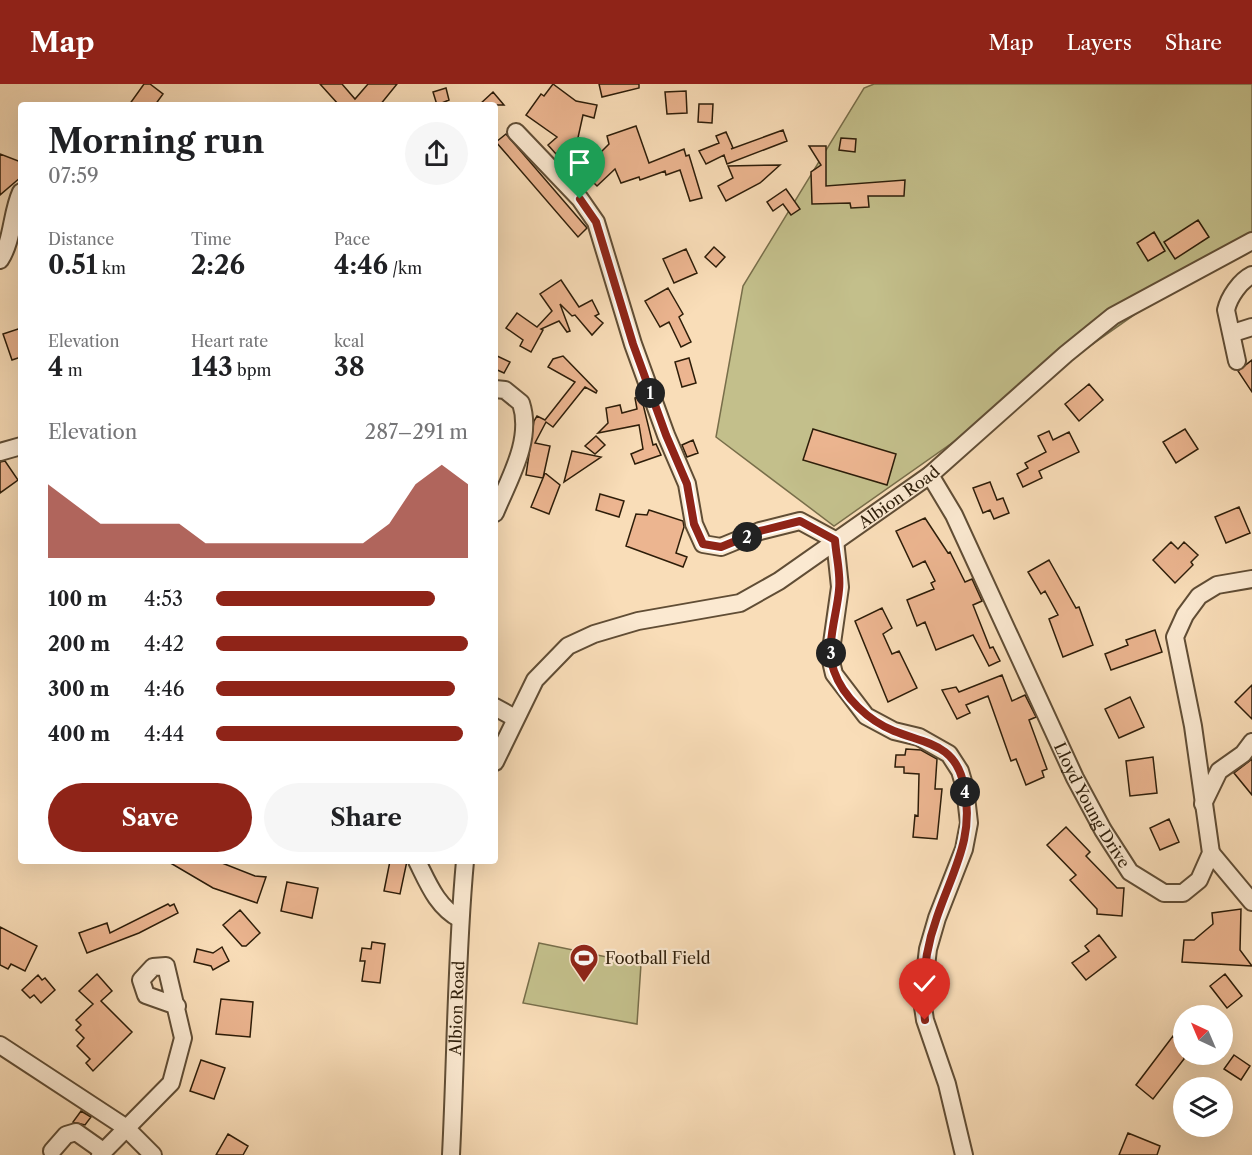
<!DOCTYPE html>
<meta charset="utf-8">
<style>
body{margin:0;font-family:"Libre Caslon Text",serif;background:#f6f6f6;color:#202124;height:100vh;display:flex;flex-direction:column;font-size:22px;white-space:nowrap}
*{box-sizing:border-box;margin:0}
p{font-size:20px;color:#757577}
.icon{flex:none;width:33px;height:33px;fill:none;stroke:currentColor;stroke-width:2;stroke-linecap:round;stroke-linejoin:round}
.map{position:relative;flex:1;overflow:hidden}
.panel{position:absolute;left:18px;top:18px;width:480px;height:762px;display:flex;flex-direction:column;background:#fff;border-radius:6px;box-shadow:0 6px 24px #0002}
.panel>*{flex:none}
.needle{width:39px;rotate:316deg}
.buttons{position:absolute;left:1173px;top:921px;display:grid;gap:12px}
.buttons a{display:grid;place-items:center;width:60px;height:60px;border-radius:50%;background:#fff;box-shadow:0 6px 24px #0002;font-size:30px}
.pin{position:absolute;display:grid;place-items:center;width:51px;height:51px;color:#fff;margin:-62px -26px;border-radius:50% 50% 50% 0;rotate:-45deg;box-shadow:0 0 6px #0007}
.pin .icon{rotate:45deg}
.km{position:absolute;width:30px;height:30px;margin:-15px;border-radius:50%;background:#222;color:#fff;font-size:16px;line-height:30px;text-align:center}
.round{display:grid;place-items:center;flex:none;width:63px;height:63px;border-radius:32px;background:#f6f6f6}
.overview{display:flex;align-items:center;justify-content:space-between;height:102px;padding:0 30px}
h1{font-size:33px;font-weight:800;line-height:45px}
.metrics{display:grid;grid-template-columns:repeat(3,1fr);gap:9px;height:102px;padding:6px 30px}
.metrics div{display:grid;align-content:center}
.metrics b{font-size:26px;font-weight:800}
.metrics small{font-size:16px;font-weight:400}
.metrics p{font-size:16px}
.chart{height:168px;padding:12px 30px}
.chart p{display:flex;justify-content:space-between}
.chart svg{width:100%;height:108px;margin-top:6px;fill:#8f2418;opacity:.7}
.action{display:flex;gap:12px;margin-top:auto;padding:12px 30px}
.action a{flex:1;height:69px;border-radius:36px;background:#8f2418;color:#fff;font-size:24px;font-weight:800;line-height:69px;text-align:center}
.action a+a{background:#f6f6f6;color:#202124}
ul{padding:0 30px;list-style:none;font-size:20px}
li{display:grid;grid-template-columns:96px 72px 1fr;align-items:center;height:45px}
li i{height:15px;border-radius:8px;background:#8f2418}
header{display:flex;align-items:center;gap:36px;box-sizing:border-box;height:84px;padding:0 30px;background:#8f2418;color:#fff}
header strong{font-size:28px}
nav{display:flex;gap:33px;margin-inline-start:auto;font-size:21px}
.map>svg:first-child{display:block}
.green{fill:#c3bf8b;stroke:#786e4a;stroke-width:1.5}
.building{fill:#ecb590;stroke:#2d1d09;stroke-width:1.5}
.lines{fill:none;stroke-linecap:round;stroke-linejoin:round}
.minor-casing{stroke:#604d35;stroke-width:20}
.minor{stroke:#fbe9d1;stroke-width:16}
.route-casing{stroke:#fff;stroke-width:12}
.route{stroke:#8f2418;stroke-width:8}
.labels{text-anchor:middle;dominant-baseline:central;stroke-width:4.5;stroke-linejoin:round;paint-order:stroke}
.street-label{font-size:16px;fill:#2d1d09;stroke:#fbe9d1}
.poi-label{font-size:16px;fill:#2d1d09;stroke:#fbe9d1;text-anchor:start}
</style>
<header>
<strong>Map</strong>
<nav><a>Map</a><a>Layers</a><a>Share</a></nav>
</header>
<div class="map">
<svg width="1252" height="1071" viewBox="0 0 1252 1071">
<rect width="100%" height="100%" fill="#f9ddb8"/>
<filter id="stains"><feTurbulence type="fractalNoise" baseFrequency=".00333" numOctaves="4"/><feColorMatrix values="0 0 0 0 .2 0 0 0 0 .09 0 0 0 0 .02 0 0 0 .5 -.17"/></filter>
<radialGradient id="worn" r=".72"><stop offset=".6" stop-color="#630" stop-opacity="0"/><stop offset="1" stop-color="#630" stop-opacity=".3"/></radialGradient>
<path class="green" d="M874,0H1252V148L834,442L716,353L743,202L864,4Z
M539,859L641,880L637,940L523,919Z"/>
<path class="building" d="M144,0H150L163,10L155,21H129Z
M320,0H342L355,15L368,0H397L380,21H339Z
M553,0L576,17L597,21L594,34L583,31L577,58L594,75L609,60L607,52L636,42L649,79L684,65L686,72L689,71L702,114L690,117L680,86L666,91L665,87L640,96L639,93L621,99L615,85L597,102L589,94L592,91L563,63L556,70L548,61L557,53L526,31L541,10L544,12Z
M599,0H639V4L602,13Z
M446,4L449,16L437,21L433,8Z
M686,7L687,29L667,30L665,8Z
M493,8L504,21H479Z
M699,20H713L712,39L698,38Z
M783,46L787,57L727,80L724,71L706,80L699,67L719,59L716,52L726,48L733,64L731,65Z
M506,50L587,144L578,153L496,58Z
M841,54L856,55L855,68L839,66Z
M809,62H826V102L905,96L904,112H868L869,123L851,124L850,119L812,120L811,88L821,81Z
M0,70L21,78V93L0,111Z
M780,81L760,99L726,117L718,102L733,94L728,82Z
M786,105L800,125L791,131L783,120L773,127L767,118Z
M1198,136L1209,153L1175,175L1164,158Z
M1154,148L1165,167L1148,177L1137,159Z
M714,163L725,173L716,183L705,173Z
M686,165L697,189L674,199L663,175Z
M561,196L579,223L592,216L599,230L595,232L603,239L592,251L575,231L572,232L560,220L570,247L567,248L559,237L541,245L543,246L531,268L520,262L523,256L506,244L517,229L537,243L552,227L540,210Z
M668,204L683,230L679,233L691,258L681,263L669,238L660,243L645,217Z
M21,244V273L12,276L3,250Z
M495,271L510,278L504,289L495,285Z
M563,272L597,307L596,309L585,303L553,343L546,338L535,359L550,362L543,394L545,389L560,401L549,430L531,423L543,394L526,391L534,337L537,332L545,336L575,298L548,283L553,275Z
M689,274L696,299L682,303L675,278Z
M1252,276V308L1238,287Z
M1089,300L1103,316L1079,337L1065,320Z
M641,312L653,361L656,360L661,371L635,380L631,370L643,365L639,341L598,349L608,339L606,324L620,321L622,329L637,325L635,314Z
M813,345L896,370L887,401L803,376Z
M1185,345L1198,365L1176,379L1163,358Z
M1049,347L1053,356L1069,348L1079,368L1039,387L1042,394L1023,403L1017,390L1028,384L1025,379L1046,368L1038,352Z
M596,352L605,361L595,370L585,362Z
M693,356L698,369L687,373L682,361Z
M572,367L601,373L564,398Z
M5,377L18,396L0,409V378Z
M990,398L997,416L1003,414L1009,429L994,435L990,426L983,429L973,404Z
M600,410L624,417L619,433L596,426Z
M1239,423L1250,449L1226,459L1215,433Z
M649,426L683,437L684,443L676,469L687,473L683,483L626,462L636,430L647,431Z
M925,434L948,469L950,468L965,498L972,495L982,517L973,521L990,564L993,563L1000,577L989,582L973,551L936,566L925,538L917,542L907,516L934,505L931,499L935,497L925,477L913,483L896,447Z
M1171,458L1178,465L1184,458L1198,471L1191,478L1193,481L1175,499L1153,476Z
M1049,476L1076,524L1079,523L1093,561L1063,573L1049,535L1058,531L1045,507L1041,510L1028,488Z
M882,524L892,544L883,550L892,570L899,567L917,604L888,618L855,537Z
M1155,546L1162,568L1111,586L1105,570L1128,561L1126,556Z
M1002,591L1012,617L1025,611L1036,633L1029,636L1047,685L1042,687L1044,693L1026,701L1016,675L1011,677L988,612L966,621L970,629L957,635L942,606L956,603L959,608Z
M1252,601V635L1235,618Z
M1130,613L1144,643L1119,654L1105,625Z
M906,665L921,666L937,675L935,705H942L937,755L913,753L915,731L918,732L919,690L904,689V683H895L896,671H905Z
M1153,673L1157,709L1130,712L1126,677Z
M1252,675V711L1234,689Z
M1169,735L1179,758L1160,766L1150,744Z
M1066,743L1090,768L1086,772L1117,804H1124L1122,832L1097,830V825L1070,796L1076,791L1047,761Z
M167,777H217L255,792L266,793L257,819L213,804Z
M390,777H407L400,810L384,807Z
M287,798L318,804L312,834L281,827Z
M168,820L170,822L174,820L178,829L139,849L87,869L79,849L107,839L110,849Z
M1241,825L1240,866L1252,882L1182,878L1184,856H1194L1213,840L1212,829Z
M240,826L260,849L246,862H242L223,841Z
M0,843L37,862L25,887L11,880L8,885L0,881Z
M1099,851L1116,873L1086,896L1072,879L1089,867L1085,862Z
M372,858L385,860L380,899L362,897L365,877H360L362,864L371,865Z
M222,863L229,877L213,886L211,882L194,878L197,865L213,869Z
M97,890L112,907L101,917L132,948L93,987L86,979L90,975L77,962L84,954L76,946L81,941L76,936L93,920L79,907Z
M1225,890L1242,912L1227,924L1210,902Z
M38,891L42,896L45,894L55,906L41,919L34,911L30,914L22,906Z
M221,915L253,918L250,953L216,950Z
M1173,952L1184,959V975L1153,1015L1136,1001Z
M1234,971L1250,982L1241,996L1224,985Z
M201,976L225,984L214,1015L190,1007Z
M81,1027L91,1033L85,1041L73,1038Z
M1128,1049L1160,1062L1157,1071H1119Z
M228,1050L248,1062L243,1071H216Z"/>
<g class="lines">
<g class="minor-casing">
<g id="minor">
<path d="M516,48L580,115L596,138L633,260L666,351L687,400L694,440L703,460L721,463L760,447L800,437L835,456L840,503L830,573L834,590L866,632L894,647L919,653L949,670L960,687L965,704L969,739L964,765L937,834L928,865L922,916L925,936L947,1000L964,1071"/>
<path d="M0,176C13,156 11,130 21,108"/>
<path d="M1233,249L1252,243"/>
<path d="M1237,277L1226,226C1229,213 1240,197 1252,191"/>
<path d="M495,305L505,306L521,319C533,356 509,395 495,429"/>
<path d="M0,368L21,362"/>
<path id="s1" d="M930,391L954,431L1075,694L1103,746L1130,788L1164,809H1183L1199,796L1211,769L1193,642L1175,553L1185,531L1199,512L1217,501L1252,495"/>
<path d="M495,623L515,634"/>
<path id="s2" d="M495,678L535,596L568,562L594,550L638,537L740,519L779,497L930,391L1066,270L1113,232L1252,157"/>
<path d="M1203,720L1219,687L1243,670L1252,658"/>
<path d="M1211,769L1252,818"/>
<path d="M417,777C428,799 437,823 460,835"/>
<path d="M0,961L125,1043L153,1071"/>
<path d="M52,1067L66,1051L76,1048L103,1067"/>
<path d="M100,1071L171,999L183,954L166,882L153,883L141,896L146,911L177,922"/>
<path id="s3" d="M451,1071C456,973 456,875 465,777"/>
</g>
</g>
<use href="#minor" class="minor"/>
</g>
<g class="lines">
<g class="route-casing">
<path id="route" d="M580,115L596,138L633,260L666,351L687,400L694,440L703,460L721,463L760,447L800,437L835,456C836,472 841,490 839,506C837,531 825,562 834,587C843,613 869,637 894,647C927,660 956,660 964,702C975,753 953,786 937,833C925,866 921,901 925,936"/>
</g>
<use href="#route" class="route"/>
</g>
<defs>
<g id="stadium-pin" transform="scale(1.5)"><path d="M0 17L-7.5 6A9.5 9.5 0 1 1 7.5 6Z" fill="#8f2418" stroke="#fbe9d1"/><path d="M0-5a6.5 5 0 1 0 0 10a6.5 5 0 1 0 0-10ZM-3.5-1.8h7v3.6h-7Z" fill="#fff"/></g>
</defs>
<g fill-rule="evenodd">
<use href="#stadium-pin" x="584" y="874"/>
</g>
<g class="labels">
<g class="street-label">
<text stroke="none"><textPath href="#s2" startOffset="508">Albion Road</textPath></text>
<text stroke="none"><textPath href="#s1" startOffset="368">Lloyd Young Drive</textPath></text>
<text stroke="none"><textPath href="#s3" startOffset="147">Albion Road</textPath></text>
</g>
<g class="poi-label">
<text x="605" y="874">Football Field</text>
</g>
</g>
<rect width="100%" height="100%" filter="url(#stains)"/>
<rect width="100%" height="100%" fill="url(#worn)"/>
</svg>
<div class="buttons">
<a><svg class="needle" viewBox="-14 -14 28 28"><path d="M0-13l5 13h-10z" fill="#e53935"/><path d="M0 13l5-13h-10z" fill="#757577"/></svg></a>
<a><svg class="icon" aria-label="layers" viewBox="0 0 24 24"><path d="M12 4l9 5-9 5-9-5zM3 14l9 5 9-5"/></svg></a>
</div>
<div class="pin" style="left:580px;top:115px;background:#1e9e55"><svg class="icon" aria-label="arrive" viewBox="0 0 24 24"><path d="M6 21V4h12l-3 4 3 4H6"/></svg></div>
<div class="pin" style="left:925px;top:936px;background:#d93025"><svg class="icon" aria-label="check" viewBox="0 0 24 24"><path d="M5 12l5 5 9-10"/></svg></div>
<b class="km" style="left:650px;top:309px">1</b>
<b class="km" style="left:747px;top:453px">2</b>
<b class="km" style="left:831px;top:569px">3</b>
<b class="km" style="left:965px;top:708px">4</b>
<section class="panel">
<div class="overview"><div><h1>Morning run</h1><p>07:59</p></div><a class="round"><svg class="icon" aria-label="share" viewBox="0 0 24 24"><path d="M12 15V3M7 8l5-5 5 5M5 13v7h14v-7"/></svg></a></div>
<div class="metrics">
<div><p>Distance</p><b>0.51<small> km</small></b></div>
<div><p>Time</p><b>2:26</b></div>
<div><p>Pace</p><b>4:46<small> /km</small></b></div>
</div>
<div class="metrics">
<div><p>Elevation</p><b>4<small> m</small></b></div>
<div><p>Heart rate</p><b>143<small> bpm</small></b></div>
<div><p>kcal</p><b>38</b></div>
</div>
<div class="chart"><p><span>Elevation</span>287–291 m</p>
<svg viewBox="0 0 160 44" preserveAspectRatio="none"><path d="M0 44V14L10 22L20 30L30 30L40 30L50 30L60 38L70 38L80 38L90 38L100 38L110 38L120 38L130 30L140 14L150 6L160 14V44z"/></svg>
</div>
<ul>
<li><b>100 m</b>4:53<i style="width:87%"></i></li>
<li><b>200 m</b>4:42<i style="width:100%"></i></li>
<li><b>300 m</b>4:46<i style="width:95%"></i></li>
<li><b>400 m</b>4:44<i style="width:98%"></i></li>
</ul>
<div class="action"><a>Save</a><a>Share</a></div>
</section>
</div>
